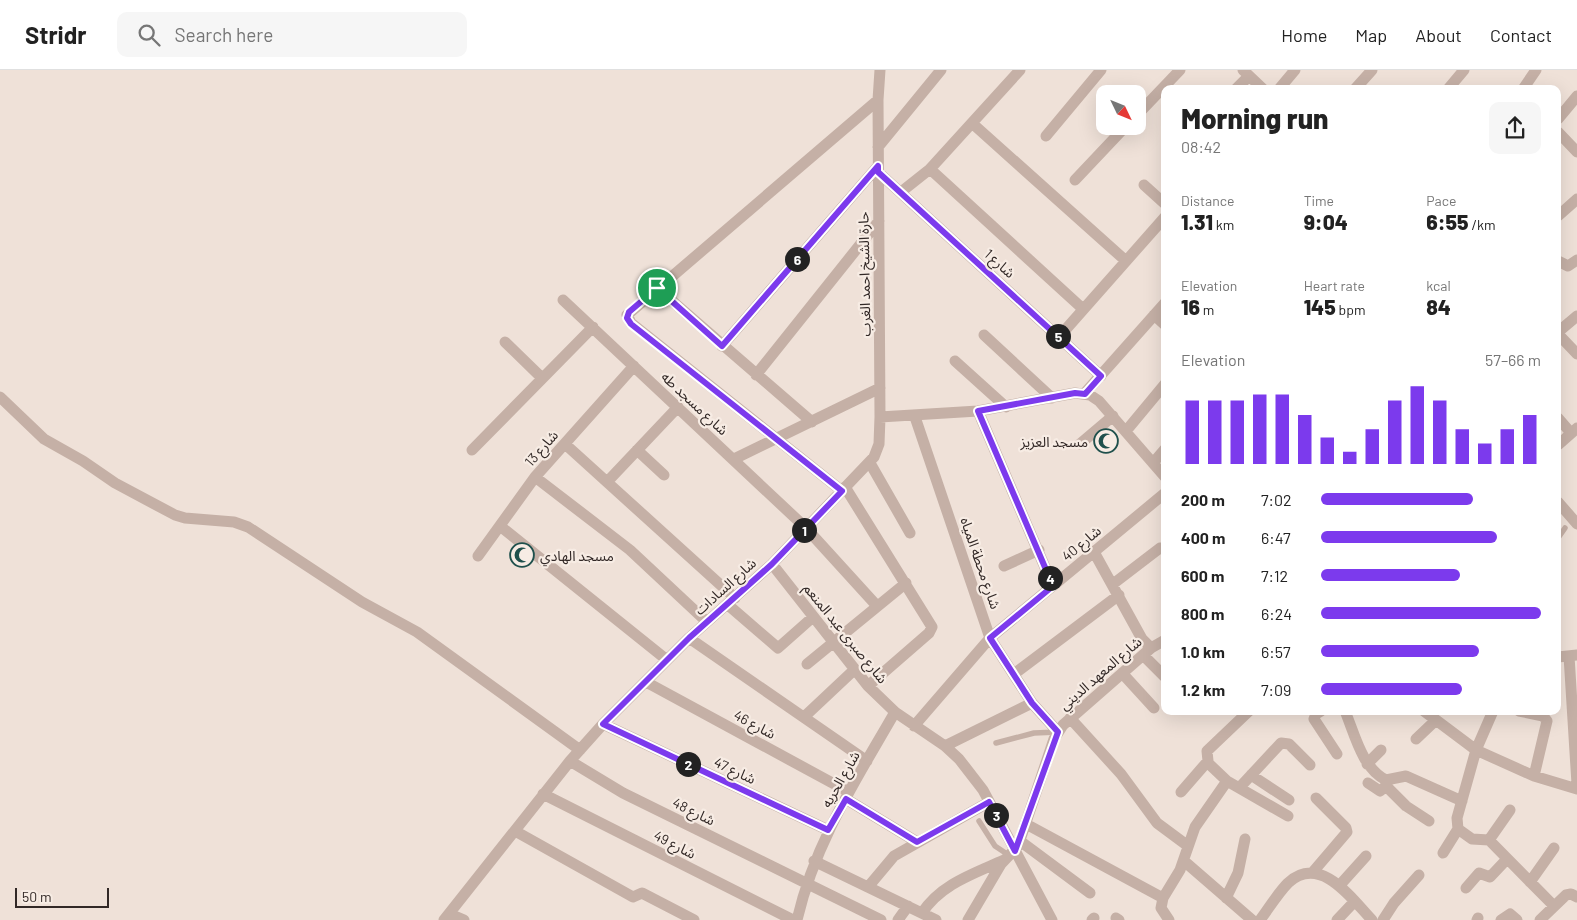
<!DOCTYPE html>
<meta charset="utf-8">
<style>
body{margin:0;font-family:Barlow,"Noto Sans Arabic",sans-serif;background:#f6f6f6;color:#222;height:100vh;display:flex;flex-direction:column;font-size:19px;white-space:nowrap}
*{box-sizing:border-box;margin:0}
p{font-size:16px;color:#767676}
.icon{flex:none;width:28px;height:28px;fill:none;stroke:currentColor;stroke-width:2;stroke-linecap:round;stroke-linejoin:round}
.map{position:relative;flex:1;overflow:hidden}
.panel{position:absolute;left:1161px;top:15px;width:400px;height:630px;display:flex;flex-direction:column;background:#fff;border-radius:10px;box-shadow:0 5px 20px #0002}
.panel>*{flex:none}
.needle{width:32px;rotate:133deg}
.controls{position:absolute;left:1096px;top:15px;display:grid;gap:10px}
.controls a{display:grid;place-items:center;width:50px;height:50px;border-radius:10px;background:#fff;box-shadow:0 5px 20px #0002;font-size:25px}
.scale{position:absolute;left:15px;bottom:12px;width:94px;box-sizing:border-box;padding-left:5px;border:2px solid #322826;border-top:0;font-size:14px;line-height:18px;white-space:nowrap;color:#322826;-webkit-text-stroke:4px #f7ece4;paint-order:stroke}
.pin{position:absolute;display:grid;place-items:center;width:42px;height:42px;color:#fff;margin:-21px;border:2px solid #fff;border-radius:50%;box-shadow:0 1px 5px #0007}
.km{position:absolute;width:25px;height:25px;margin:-12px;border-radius:50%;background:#222;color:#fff;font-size:14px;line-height:25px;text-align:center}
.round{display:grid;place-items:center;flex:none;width:52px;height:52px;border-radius:10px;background:#f6f6f6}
.head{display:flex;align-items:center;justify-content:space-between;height:85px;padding:0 20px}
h1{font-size:28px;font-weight:800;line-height:38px}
.stats{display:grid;grid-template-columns:repeat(3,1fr);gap:8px;height:85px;padding:5px 20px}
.stats div{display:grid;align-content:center}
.stats b{font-size:21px;font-weight:800}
.stats small{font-size:14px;font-weight:400}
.stats p{font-size:14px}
.chart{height:140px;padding:10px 20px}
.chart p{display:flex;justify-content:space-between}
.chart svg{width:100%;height:90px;margin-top:5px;stroke:#7c3aed;stroke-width:6}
ul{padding:0 20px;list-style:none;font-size:16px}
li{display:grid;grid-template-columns:80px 60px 1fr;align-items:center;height:38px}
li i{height:12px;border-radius:6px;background:#7c3aed}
header{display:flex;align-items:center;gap:30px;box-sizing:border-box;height:70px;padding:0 25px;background:#fff;border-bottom:1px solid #e0e0e0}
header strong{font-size:24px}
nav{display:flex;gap:28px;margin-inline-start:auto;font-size:18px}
.search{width:350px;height:45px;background:#f6f6f6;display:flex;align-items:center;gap:12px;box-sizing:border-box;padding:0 18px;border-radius:10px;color:#767676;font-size:19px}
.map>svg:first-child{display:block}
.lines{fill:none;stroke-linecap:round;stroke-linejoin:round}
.service{stroke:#c5b0a6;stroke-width:5.5}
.minor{stroke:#c5b0a6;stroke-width:11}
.route-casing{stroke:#fff;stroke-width:10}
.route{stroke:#7c3aed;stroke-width:6}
.labels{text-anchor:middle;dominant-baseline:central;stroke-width:4.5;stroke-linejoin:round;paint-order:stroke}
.street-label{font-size:14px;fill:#322826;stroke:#f7ece4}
.poi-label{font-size:14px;fill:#322826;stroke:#f7ece4;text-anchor:end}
</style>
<header>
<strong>Stridr</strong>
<div class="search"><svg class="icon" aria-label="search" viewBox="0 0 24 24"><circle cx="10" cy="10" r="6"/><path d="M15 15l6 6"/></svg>Search here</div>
<nav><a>Home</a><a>Map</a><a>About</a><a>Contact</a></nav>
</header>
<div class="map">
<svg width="1577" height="850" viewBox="0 0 1577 850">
<rect width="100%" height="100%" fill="#efe1d8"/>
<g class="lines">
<path class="service" d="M1558,468L1565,458
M996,673L1034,663L1058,662
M979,751L995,776L1010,786"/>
<path class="minor" d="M1243,0L1263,19
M1236,19L1249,6
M1279,19L1295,0
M1355,19L1372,0
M1448,19L1464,0
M1523,19L1536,0
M1138,44L1180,0
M1558,49L1577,26
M973,54L1126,191
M1558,62L1577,82
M1046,66L1101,0
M878,77L941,0
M930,99L1083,239
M878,102L1101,306
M1075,110L1126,56
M1144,115L1165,134
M901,122L930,99L1020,0
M1558,146L1577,129
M1558,191L1568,196L1577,190
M657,218L812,352
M563,230L806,458L877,536
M1154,245L1165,255
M1558,262L1577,246
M1558,264L1577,284
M984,265L1052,328
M1059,267L1165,147
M505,272L542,308
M722,276L878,96
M955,291L1006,337
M756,305L879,151
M1085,323L1165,233
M0,327L44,369L83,391L115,413L175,445L185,448L234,452L248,457L362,532L417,562L580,680
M978,341L1053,516
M880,347L978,341L1075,323L1090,325L1099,331L1165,407
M915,347L990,568L1032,633L1058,662
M1558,348L1571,363
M1126,361L1165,314
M565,374L735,528
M1080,374L1113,346
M1558,375L1577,358
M472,380L593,257
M637,380L664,405
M734,389L880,318
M870,393L910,463
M1153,393L1165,379
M535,407L630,480L707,552
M607,412L678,337
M845,417L932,557L929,563L868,616
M842,421L631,253L627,245L878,30
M1558,432L1577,454
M500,456L667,590
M1094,482L1142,569L1151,578
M478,486L535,407L634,296
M772,494L868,616L895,642L945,676L959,689L983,720L1052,850
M1004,496L1039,480
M1113,514L1160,478
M727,534L778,578L813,547
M689,568L867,691
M1143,585L1165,607
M1569,586L1577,714
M1558,587L1577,585
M807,594L906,513
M1122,603L1154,638
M1014,604L1119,525
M646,612L849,722
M1321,641L1316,644L1314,649L1337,684
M1345,641C1355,665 1362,698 1386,710
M1424,641L1476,680L1534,706L1577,719
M1493,641L1476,680L1457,748L1458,759L1472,769L1489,770L1554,836
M1519,641L1543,646L1547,651L1534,706
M804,647L854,600
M1070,648L1121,704L1157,753L1188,776
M603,654L828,760
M914,656L990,568L1165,423
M1416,669L1436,650
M945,676L1032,633
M570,691L623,723L881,850
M1207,692L1227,711L1288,746
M1367,694L1381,680
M1251,705L1289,730
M1386,710L1406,706L1462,731
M1368,713L1380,721L1386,716V710
M1386,716L1406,736L1429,751
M1240,717L1281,673L1289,674L1310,695
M1181,722L1208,691L1207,681L1249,641
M543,724L793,850
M846,729L917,772
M1026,754L1163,828
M515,761L633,827L642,823L694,850
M1489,770L1510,740
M1020,771L1090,823
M1443,783L1458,759
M814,791L936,850
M1184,791L1252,850
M1312,803L1347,762L1346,758L1316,728
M1530,812L1554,778
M1339,816L1366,786
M868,817L894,786L989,732
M1466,818L1479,803L1490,807L1507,789
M1226,828L1238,803L1245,769
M922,843C941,814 973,804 1004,790
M450,844L464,850
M1116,848L1119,850
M444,850L570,691L603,654L689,568L772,494L874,387L879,374L880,347L878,30L880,0
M797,850C815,772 856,710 895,642
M898,850L908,836
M968,850L1001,794L1018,776L1054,669L1063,655L1151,578L1165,570
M1092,850L1094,848
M1169,850L1161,838L1163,828L1180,800L1195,757L1227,711
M1260,850C1269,838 1278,823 1288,813C1320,783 1352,829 1372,850
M1337,850L1354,832
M1383,850L1394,833L1419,805
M1477,850L1478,848
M1501,850L1510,844L1517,850
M1540,850L1566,825L1571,824L1577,827"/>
</g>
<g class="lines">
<g class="route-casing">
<path id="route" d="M878,96V102L1101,306L1085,324L1075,323L978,341L1053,516L990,568L1032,633L1058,662L1015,781L989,732L917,772L846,729L828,760L603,654L689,568L772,494L842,421L631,254L627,248L629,242L657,218L722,276Z"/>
</g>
<use href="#route" class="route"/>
</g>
<defs>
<g id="mosque-ring" transform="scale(1.25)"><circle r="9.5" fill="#f7ece4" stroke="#1f504c" stroke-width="1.5"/><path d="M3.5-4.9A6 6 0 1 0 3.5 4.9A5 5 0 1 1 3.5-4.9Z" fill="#1f504c"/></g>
</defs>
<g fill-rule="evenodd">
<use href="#mosque-ring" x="1106" y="371"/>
<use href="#mosque-ring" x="522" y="485"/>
</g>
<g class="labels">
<g class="street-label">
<text transform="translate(1000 193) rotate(42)">شارع 1</text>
<text transform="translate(864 204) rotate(-91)">حارة الشيخ احمد الغرب</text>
<text transform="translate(695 333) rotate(43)">شارع مسجد طه</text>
<text transform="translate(541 378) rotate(-49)">شارع 13</text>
<text transform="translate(1081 473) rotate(-40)">شارع 40</text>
<text transform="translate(981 493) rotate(71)">شارع محطة المياه</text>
<text transform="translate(725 516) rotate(-42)">شارع السادات</text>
<text transform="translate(846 563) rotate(51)">شارع صبرى عبد المنعم</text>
<text transform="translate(1100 603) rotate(-41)">شارع المعهد الديني</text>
<text transform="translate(755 654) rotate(28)">شارع 46</text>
<text transform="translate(735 700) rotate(25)">شارع 47</text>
<text transform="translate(840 709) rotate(-60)">شارع الحريه</text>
<text transform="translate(694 741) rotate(26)">شارع 48</text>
<text transform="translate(675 774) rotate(27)">شارع 49</text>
</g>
<g class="poi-label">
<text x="1088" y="371">مسجد العزيز</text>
<text x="540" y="485" text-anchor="start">مسجد الهادي</text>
</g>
</g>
</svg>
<div class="controls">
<a><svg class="needle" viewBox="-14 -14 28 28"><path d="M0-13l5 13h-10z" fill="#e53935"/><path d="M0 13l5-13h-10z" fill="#767676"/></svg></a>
</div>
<div class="scale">50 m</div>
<div class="pin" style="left:657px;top:218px;background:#1e9e55"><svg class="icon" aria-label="arrive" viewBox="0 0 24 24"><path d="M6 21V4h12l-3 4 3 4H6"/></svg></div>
<b class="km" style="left:804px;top:460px">1</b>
<b class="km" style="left:688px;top:694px">2</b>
<b class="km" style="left:996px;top:745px">3</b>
<b class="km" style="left:1050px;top:508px">4</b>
<b class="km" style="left:1058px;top:266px">5</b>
<b class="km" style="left:797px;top:189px">6</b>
<section class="panel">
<div class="head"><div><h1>Morning run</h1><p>08:42</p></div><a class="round"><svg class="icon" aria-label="share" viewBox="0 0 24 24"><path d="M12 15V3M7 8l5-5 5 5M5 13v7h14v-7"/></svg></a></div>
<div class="stats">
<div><p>Distance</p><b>1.31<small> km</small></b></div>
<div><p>Time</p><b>9:04</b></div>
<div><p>Pace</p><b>6:55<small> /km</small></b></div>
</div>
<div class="stats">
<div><p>Elevation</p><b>16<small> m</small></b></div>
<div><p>Heart rate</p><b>145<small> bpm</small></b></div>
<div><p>kcal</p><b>84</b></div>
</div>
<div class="chart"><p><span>Elevation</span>57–66 m</p>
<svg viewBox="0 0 160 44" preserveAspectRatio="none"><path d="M5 44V13M15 44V13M25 44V13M35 44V10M45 44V10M55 44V20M65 44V31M75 44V38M85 44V27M95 44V13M105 44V6M115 44V13M125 44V27M135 44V34M145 44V27M155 44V20"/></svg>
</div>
<ul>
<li><b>200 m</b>7:02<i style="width:69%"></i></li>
<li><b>400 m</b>6:47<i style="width:80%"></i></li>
<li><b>600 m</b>7:12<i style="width:63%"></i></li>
<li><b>800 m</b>6:24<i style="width:100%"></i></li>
<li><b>1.0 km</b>6:57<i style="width:72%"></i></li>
<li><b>1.2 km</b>7:09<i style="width:64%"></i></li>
</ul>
</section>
</div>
